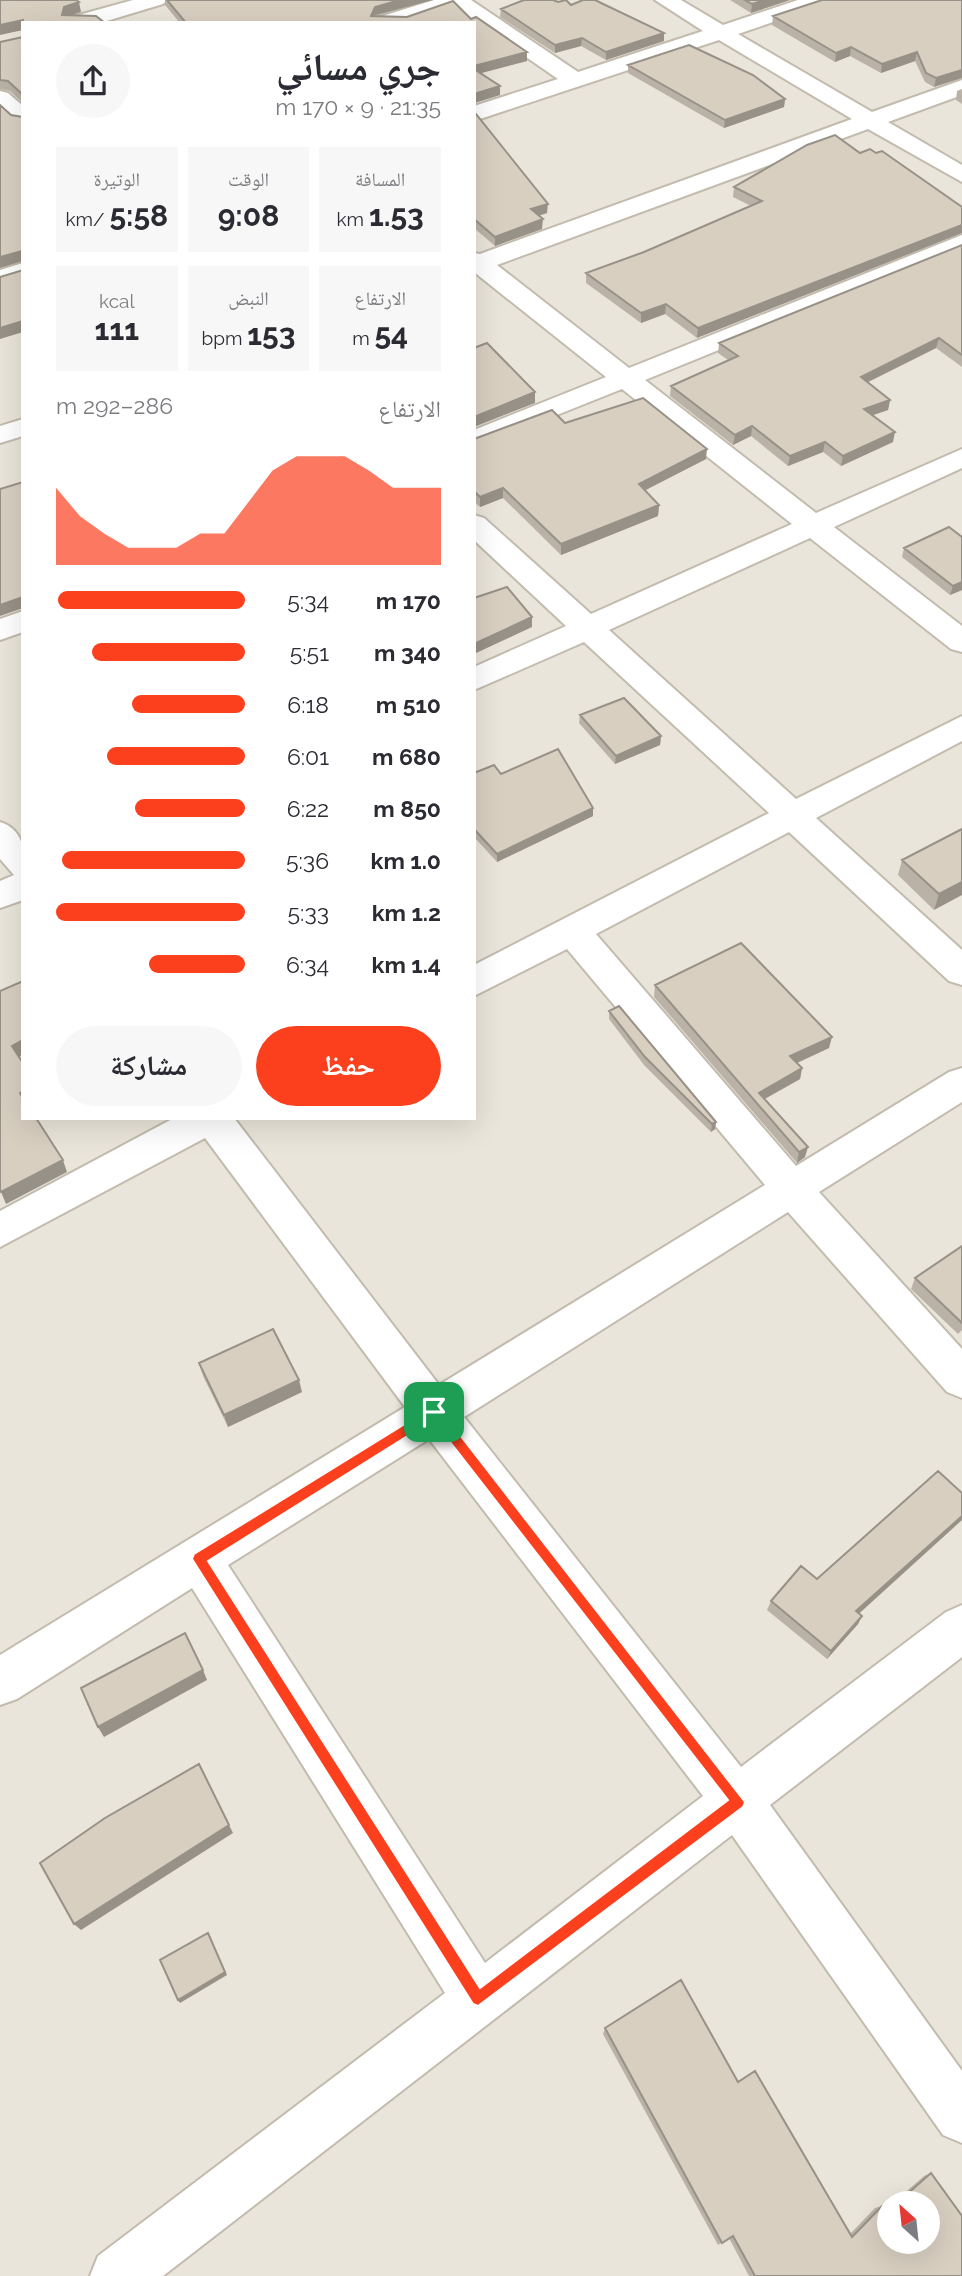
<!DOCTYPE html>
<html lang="ar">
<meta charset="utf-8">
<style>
body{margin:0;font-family:Raleway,"Noto Naskh Arabic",sans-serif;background:#f7f7f7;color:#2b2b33;direction:rtl;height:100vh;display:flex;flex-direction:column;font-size:26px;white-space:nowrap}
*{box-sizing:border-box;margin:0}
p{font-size:23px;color:#7c7c81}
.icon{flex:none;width:38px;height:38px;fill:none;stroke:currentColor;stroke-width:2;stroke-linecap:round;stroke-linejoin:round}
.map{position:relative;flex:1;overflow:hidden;direction:ltr}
.panel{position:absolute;left:21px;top:21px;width:455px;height:1099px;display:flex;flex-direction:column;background:#fff;border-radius:0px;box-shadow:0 7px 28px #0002;direction:rtl}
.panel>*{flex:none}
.needle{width:46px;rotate:333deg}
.buttons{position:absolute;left:877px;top:2191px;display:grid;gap:14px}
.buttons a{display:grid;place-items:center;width:63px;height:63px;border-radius:50%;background:#fff;box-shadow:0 7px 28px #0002;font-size:35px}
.pin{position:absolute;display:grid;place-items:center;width:60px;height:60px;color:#fff;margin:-30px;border-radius:14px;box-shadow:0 4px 10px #0006}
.round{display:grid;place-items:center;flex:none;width:74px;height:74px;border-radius:37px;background:#f7f7f7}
.summary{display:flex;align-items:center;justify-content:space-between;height:119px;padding:0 35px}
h1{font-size:38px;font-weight:700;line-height:52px}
.stats{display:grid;grid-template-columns:repeat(3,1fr);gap:10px;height:119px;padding:7px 35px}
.stats div{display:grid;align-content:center;border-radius:0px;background:#f7f7f7;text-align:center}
.stats b{font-size:30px;font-weight:700}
.stats small{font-size:19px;font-weight:400}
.stats p{font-size:19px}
.chart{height:196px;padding:14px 35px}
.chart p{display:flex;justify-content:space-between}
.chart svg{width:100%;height:126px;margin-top:7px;fill:#fc3f1d;opacity:.7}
.primary-button{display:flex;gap:14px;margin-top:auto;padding:14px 35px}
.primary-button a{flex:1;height:80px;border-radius:42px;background:#fc3f1d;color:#fff;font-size:28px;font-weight:700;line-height:80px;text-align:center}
.primary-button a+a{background:#f7f7f7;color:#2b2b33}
ul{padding:0 35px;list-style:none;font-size:23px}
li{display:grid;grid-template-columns:112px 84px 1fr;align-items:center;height:52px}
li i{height:18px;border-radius:9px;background:#fc3f1d}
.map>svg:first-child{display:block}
.residential{fill:#eae5da;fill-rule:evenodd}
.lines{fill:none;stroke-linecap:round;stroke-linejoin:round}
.street-casing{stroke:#c2bbae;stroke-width:4}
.street{fill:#fff;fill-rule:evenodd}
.wall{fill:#bab2a6}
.shaded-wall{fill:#979187}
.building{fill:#d8cfc1;stroke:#979187;stroke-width:2}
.route{fill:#fc3f1d;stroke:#fff;stroke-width:2;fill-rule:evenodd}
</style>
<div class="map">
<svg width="962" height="2276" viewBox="0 0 962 2276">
<rect width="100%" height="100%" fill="#f6f3ec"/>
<path class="residential" d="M0,0H962V2276H0ZM23,23H474V1118H23ZM889,2203H928V2242H889Z"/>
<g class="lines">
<g class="street-casing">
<path id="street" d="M133,0H167L163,4L100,23H65L68,18Z
M434,0H471L578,72L703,31L655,0H681L723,25L798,0H830L826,4L738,34L872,112L962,80V95L888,122L962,165V182L868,129L497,265L629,368L962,235V251L645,380L816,513L962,449V468L834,527L962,626V652L951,649L810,538L609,630L796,799L962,716V741L816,818L962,950V985L949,981L789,832L596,934L796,1166L949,1072L962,1068V1102L819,1192L962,1349V1398L947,1392L788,1212L464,1417L741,1767L946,1612L962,1605V1657L770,1805L962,2071V2143L943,2135L732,1835L163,2276H90L98,2256L445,1993L192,1588L17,1699L0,1705V1655L405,1407L205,1138L0,1247V1211L174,1118H234L439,1385L765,1185L567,949L474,996V965L769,813L584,642L474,690V667L566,626L474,540V515L484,518L591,614L792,524L622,389L474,448V430L606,377L474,272V253L480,254L852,119L719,40L474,121V106L558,79L454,7L406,23H373L376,18ZM429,1439L703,1796L485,1963L228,1565Z
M0,91L8,93L23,106V125L15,123L0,110Z
M23,263V279L0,286V270Z
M23,419V436L0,443V426Z
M23,611V632L0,640V619Z
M0,822C33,832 23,872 23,900L0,908V881L14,875L0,859Z"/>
</g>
<use href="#street" class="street"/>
</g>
<path class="wall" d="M165,0H433L375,16L471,19L527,61L480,73L500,95L474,103V23H180L165,5Z
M730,0H790L751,13Z
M962,0L934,87L925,82L915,61L881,73L850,56L835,62L772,25L773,16Z
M558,2L571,5L664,41L606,60L581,46L555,53L500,17L501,9Z
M23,37V103L10,91L0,89V42Z
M628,65L785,99L784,107L724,128L628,73Z
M962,89V104L956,100L957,91Z
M474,114L547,213L538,216L542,229L495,246L474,228Z
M807,145L697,338L665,314L641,323L586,283V273L644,252L751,206L733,197L734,187Z
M962,245V367L936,348L868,382L890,400L888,410L872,415L893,442L841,466L823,452L788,466L751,436L733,445L670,396L671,386L728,360L718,353L719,343Z
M565,423L706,459L645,490L659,505L658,516L561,555L503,498L480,507L474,502V439Z
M904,548L962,590L950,595L902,557Z
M580,715L661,736L660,745L615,764L579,723Z
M474,773L501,774L593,816L497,862L474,837Z
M962,829L934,910L898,875L902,860Z
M655,985L829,1048L797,1063L802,1068L800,1079L765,1099L805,1157L797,1163L654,997Z
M609,1011L716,1122L715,1129L711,1132L644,1065L609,1019Z
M962,1246V1330L958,1334L911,1289L915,1278Z
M199,1363L302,1392L228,1427L203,1376Z
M771,1601L862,1616L858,1624L827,1659L767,1610Z
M605,2028L738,2082L850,2234L875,2208L882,2206L885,2210L889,2207V2242L928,2203H893L924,2176L931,2173L962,2276H749L729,2238L718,2245L603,2034Z"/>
<path class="shaded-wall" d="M400,0H433L375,15L372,23L371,16L375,7Z
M765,0H790L751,13L752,4Z
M79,2L81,12L66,17L62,15L64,7Z
M23,20V30L0,35V25Z
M664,33V41L606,60V52Z
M582,38L581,46L555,53V45Z
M851,47L850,56L835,62L836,53Z
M527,52V61L474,75V66Z
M917,52L915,61L881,73L882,64Z
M962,70V78L934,87L936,78Z
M500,86V95L474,103V94Z
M785,99L784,107L724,128L725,120Z
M548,204L547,213L531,218V209Z
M543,219L542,229L495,246V237Z
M962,225V233L697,338L698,328Z
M22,251L23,261L0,268V257Z
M666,304L665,314L641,323V313Z
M23,321V332L0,339V328Z
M939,338L936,348L860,386L861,377Z
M535,392V403L474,427V417Z
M890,400L888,410L862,419L864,409Z
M752,426L751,436L733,445L735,435Z
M895,432L893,442L841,466L843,456Z
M825,442L823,452L788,466L790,456Z
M707,449L706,459L638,494L639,484Z
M503,488V498L480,507V497Z
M659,505L658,516L561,555V544Z
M962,582V590L950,595L953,586Z
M23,597V608L0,616V605Z
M532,617V627L474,654V644Z
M661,736L660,745L615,764L616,756Z
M593,808V816L497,862V854Z
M962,882V895L934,910L939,894Z
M832,1037L829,1048L788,1067L790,1056Z
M23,1040V1055L16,1058L12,1046Z
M802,1068L800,1079L757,1103L759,1093Z
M716,1122L715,1129L711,1132L712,1124Z
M808,1147L805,1157L797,1163L799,1152Z
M63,1160L67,1172L6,1204L1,1192Z
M299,1380L302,1392L228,1427L224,1415Z
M962,1516V1520L852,1620L856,1611Z
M862,1616L858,1624L827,1659L831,1651Z
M203,1670L207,1680L104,1737L98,1727Z
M229,1825L233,1833L81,1930L74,1924Z
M208,1933L227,1975L180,2003L178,2000Z"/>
<path class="building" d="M0,0H76L79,2L64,7L62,15L96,16L105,23H23V20L0,25Z
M167,0H400L375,7L371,16L407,17L453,1L471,19L476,17L527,52L474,66V23H186Z
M524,0H553L558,2L566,0L571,5L583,0H595L664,33L606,52L582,38L555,45L501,9Z
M745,0H765L752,4Z
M822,0H962V70L936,78L926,73L917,52L882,64L851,47L836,53L773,16Z
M23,37V95L8,81L0,80V42Z
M689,45L753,75L785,99L725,120L628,65Z
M474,69L500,86L474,94Z
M0,105L11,115L23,117V114V265L22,251L0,257Z
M474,114H476L548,204L531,209L543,219L495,237L474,219Z
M835,135L860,153L870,149L876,153L882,151L962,207V225L698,328L666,304L641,313L586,273L644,252L762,201L734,187L807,145Z
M962,245V355L939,338L861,377L890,400L864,409L895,432L843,456L825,442L790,456L752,426L735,435L671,386L738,356L719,343Z
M23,270V321L0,328V277Z
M487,343L535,392L474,417V348Z
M643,398L707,449L639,484L659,505L561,544L503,488L480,497L474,491V439L552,410L565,423Z
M23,482V597L0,605V489Z
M949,527L962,537V582L953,586L904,548Z
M507,587L532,617L474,644V598Z
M624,698L661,736L616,756L580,715Z
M558,749L593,808L497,854L474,829V773L494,765L501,774Z
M962,829V882L939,894L902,860Z
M741,943L832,1037L790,1056L802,1068L759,1093L808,1147L799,1152L655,985Z
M23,981V1040L12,1046L23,1063V1091L20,1093L23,1098V1118H36L63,1160L1,1192L0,1190V991Z
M619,1006L716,1122L712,1124L645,1057L609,1011Z
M962,1246V1323L915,1278Z
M273,1329L299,1380L224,1415L199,1363Z
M938,1471L962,1493V1516L856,1611L862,1616L831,1651L771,1601L801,1566L817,1579Z
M185,1633L203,1670L98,1727L81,1688Z
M199,1764L229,1825L74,1924L40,1863L105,1818Z
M208,1933L225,1972L178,2000L160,1960Z
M681,1980L738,2082L755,2071L852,2237L882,2206L887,2212L889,2210V2242H928V2203H897L931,2173L962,2216V2276H755L733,2236L722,2243L605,2028Z"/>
<path class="route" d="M434,1406L439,1408L745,1802L743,1807L478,2006L473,2004L192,1559L194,1554ZM433,1420L728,1800L480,1988L208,1561Z"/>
</svg>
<div class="buttons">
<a><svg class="needle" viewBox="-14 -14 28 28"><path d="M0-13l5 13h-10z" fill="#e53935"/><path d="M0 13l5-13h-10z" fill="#7c7c81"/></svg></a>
</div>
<div class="pin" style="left:434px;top:1412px;background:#1e9e55"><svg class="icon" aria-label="arrive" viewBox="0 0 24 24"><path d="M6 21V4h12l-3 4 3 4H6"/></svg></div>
<section class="panel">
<div class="summary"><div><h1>جري مسائي</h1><p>21:35 · 9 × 170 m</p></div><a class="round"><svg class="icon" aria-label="share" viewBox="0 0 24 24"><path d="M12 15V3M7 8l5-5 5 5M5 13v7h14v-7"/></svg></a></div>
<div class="stats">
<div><p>المسافة</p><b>1.53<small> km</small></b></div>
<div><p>الوقت</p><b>9:08</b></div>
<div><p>الوتيرة</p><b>5:58<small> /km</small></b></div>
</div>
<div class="stats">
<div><p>الارتفاع</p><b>54<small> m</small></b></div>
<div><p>النبض</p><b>153<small> bpm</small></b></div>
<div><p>kcal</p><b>111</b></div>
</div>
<div class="chart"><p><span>الارتفاع</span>286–292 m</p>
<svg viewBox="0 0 160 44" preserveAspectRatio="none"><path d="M0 44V17L10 27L20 33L30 38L40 38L50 38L60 33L70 33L80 22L90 11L100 6L110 6L120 6L130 11L140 17L150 17L160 17V44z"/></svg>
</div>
<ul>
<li><b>170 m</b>5:34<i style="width:99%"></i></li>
<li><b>340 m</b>5:51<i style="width:81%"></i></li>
<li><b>510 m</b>6:18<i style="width:60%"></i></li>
<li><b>680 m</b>6:01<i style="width:73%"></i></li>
<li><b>850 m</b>6:22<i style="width:58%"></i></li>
<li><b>1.0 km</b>5:36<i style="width:97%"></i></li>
<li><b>1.2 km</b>5:33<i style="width:100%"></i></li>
<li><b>1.4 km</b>6:34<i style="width:51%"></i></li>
</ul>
<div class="primary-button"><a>حفظ</a><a>مشاركة</a></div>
</section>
</div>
